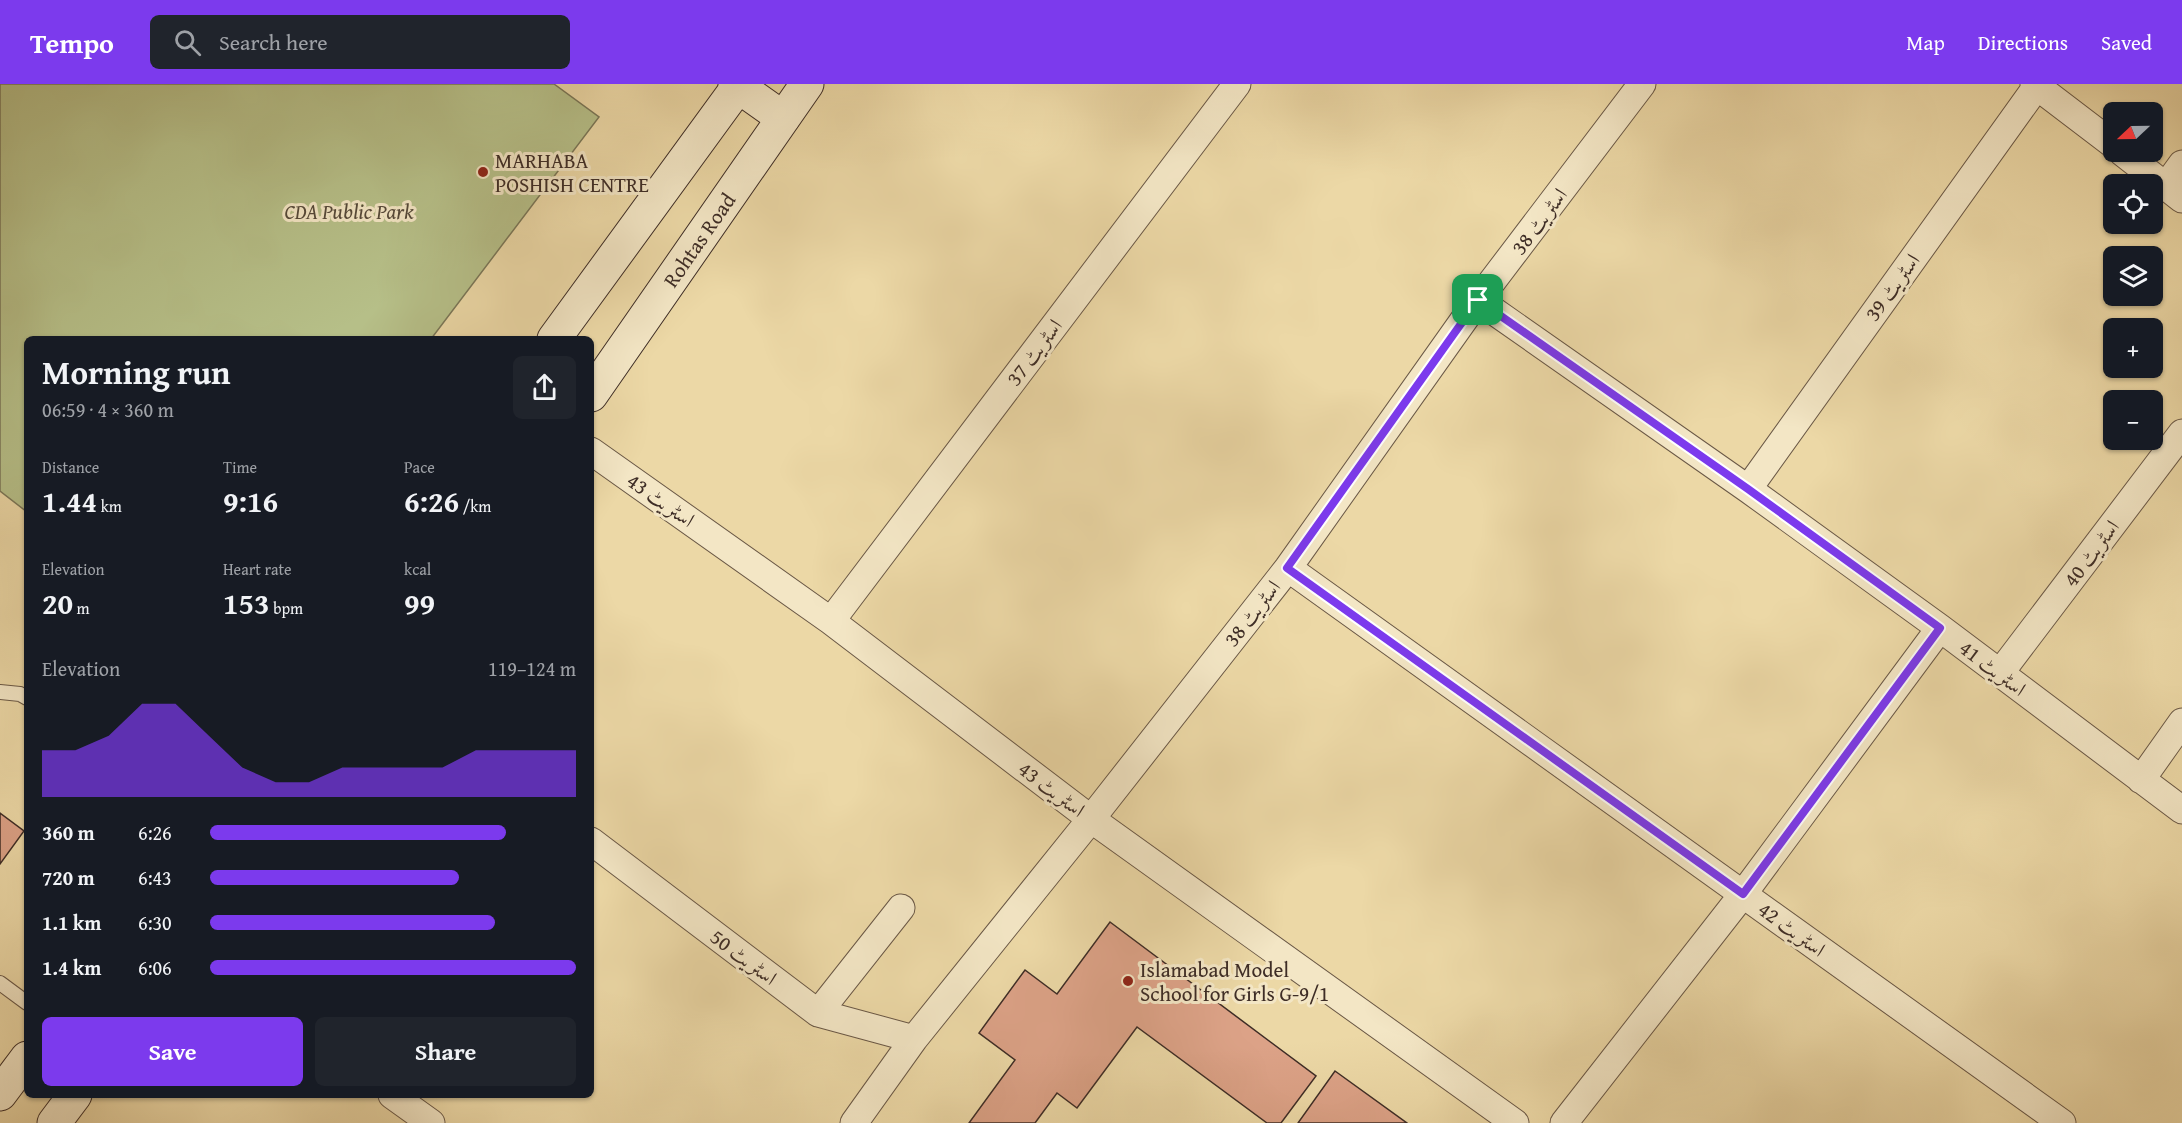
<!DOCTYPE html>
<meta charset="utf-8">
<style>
body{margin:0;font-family:"Gentium Book Plus",Amiri,serif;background:#20242c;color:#f1f3f6;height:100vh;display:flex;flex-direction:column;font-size:22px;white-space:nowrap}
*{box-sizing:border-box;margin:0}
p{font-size:20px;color:#9ea1a6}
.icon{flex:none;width:33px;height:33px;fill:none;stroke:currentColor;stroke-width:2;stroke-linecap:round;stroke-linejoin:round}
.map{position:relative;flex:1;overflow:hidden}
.details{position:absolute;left:24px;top:252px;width:570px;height:762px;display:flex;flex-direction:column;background:#171b24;border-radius:9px;box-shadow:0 2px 4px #0004}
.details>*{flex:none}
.needle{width:39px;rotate:248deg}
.fabs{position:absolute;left:2103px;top:18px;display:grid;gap:12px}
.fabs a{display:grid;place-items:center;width:60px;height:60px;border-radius:9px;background:#171b24;box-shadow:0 2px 4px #0004;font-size:30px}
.pin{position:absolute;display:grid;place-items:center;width:51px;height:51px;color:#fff;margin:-26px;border-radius:12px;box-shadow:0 3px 9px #0006}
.round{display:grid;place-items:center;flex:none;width:63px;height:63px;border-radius:9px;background:#20242c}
.overview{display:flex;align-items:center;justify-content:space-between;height:102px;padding:0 18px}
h1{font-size:33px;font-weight:700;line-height:45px}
.figures{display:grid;grid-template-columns:repeat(3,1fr);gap:9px;height:102px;padding:6px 18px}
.figures div{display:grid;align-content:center}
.figures b{font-size:30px;font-weight:700}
.figures small{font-size:16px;font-weight:400}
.figures p{font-size:16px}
.chart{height:168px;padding:12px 18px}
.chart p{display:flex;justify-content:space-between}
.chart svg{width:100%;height:108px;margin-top:6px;fill:#7c3aed;opacity:.7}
.primary-button{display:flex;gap:12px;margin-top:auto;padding:12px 18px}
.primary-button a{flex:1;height:69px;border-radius:9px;background:#7c3aed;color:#fff;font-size:24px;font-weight:700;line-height:69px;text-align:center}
.primary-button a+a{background:#20242c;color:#f1f3f6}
ul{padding:0 18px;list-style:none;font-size:20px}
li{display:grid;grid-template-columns:96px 72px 1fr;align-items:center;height:45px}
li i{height:15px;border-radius:8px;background:#7c3aed}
header{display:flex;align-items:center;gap:36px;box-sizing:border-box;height:84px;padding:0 30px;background:#7c3aed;color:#fff}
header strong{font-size:28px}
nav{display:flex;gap:33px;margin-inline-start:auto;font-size:21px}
.search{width:420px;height:54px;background:#20242c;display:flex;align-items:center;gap:15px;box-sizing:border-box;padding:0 21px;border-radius:9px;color:#9ea1a6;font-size:22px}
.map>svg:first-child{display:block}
.green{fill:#b6bf88;stroke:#7a7657;stroke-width:1.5}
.building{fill:#dca287;stroke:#3e2d26;stroke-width:1.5}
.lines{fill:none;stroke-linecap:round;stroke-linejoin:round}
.service-casing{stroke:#6a5846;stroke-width:16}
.minor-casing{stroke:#6a5846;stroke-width:29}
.secondary-casing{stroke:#3e2d26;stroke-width:35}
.service{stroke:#f3e6c5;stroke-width:14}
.minor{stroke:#f3e6c5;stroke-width:27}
.secondary{stroke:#f3e6c5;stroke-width:33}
.route-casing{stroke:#fff;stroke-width:12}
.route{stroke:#7c3aed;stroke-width:8}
.poi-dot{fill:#8f2418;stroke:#f3e6c5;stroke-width:2}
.labels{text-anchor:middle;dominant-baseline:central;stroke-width:6;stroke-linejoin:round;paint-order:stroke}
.poi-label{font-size:21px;fill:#3e2d26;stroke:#f3e6c5;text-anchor:start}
.park-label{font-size:21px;font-style:italic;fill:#564a3a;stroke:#f3e6c5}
.street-label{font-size:21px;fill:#3e2d26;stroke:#f3e6c5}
</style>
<header>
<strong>Tempo</strong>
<div class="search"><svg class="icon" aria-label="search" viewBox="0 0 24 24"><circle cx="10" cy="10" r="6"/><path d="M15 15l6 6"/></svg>Search here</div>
<nav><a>Map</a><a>Directions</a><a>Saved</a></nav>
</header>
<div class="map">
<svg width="2182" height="1039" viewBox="0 0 2182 1039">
<rect width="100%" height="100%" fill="#ecd8a6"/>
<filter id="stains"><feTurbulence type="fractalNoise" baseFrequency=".00333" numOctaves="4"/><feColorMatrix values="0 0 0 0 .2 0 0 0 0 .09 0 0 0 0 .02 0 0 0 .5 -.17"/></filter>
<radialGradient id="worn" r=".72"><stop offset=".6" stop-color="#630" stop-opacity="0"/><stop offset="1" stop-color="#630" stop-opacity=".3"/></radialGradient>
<path class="green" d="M0,0H554L599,33L431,255H27V428L0,407Z"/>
<path class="building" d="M0,729L24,747L0,780Z
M1110,838L1316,992L1281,1039H1267L1137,943L1077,1024L1057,1009L1035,1039H969L1015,976L979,949L1025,886L1057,910Z
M1335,987L1407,1039H1298Z"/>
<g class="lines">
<g class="service-casing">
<path id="service" d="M0,608L20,610L27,614
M0,899L27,919"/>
</g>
<g class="minor-casing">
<path id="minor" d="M2034,0L2114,61
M2122,68L2182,115
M2166,102L2182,80
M1478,216L1748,405L1940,544L2182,726
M591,367L831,537L1091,735L1515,1039
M1748,405L2037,2
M1288,484L2062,1039
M831,537L1237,0
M2000,589L2182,349
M2141,696L2182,638
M591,757L818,929L914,955
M818,929L901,824
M392,1011L431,1039
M854,1039L914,955L1091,735L1288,484L1478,216L1642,0
M1564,1039L1743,810L1940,544"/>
</g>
<g class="secondary-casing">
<g id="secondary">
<path d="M735,0L783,34"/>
<path d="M554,255L740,0"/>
<path id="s1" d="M591,311L807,0"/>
<path d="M0,1010L27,974"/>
<path d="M54,1039L75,1011"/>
</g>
</g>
<use href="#service" class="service"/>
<use href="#minor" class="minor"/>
<use href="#secondary" class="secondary"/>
</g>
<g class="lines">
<g class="route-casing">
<path id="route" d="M1478,216L1748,405L1940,544L1743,810L1287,484Z"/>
</g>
<use href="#route" class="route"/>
</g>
<g class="poi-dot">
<circle cx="483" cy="88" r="6"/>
<circle cx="1128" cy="897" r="6"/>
</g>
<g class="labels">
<g class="poi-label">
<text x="495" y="76">MARHABA<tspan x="495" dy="24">POSHISH CENTRE</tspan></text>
<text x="1140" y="885">Islamabad Model<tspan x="1140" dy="24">School for Girls G-9/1</tspan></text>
</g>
<g class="park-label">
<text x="349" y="127">CDA Public Park</text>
</g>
<g class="street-label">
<text transform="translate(1539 137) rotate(-53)">اسٹریٹ 38</text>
<text stroke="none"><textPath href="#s1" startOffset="189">Rohtas Road</textPath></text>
<text transform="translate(1892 203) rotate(-54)">اسٹریٹ 39</text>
<text transform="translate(1034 268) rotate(-53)">اسٹریٹ 37</text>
<text transform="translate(661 416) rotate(35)">اسٹریٹ 43</text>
<text transform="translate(2091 469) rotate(-53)">اسٹریٹ 40</text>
<text transform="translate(1252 529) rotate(-52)">اسٹریٹ 38</text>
<text transform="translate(1993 584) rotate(37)">اسٹریٹ 41</text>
<text transform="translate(1052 705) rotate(37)">اسٹریٹ 43</text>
<text transform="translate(1792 845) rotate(36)">اسٹریٹ 42</text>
<text transform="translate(744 873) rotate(37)">اسٹریٹ 50</text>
</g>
</g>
<rect width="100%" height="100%" filter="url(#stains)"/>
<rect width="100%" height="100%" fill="url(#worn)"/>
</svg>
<div class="fabs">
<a><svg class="needle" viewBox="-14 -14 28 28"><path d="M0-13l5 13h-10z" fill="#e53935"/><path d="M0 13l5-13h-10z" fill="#9ea1a6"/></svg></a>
<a><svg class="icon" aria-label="locate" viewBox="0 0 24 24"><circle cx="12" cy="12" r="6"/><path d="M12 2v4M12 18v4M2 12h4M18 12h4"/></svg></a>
<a><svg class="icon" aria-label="layers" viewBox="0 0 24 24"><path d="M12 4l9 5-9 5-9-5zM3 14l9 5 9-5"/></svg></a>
<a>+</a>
<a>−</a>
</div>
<div class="pin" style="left:1478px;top:216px;background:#1e9e55"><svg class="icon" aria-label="arrive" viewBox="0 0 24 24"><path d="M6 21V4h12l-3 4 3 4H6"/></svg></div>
<section class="details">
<div class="overview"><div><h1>Morning run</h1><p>06:59 · 4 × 360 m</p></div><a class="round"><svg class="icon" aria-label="share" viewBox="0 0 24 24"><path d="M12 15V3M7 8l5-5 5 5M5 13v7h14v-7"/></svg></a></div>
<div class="figures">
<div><p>Distance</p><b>1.44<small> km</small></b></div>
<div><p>Time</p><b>9:16</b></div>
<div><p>Pace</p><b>6:26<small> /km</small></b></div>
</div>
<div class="figures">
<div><p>Elevation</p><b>20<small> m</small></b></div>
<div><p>Heart rate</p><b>153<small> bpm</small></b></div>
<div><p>kcal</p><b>99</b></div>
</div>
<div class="chart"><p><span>Elevation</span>119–124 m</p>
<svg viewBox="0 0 160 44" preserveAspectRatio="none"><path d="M0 44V25L10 25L20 19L30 6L40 6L50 19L60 32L70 38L80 38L90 32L100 32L110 32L120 32L130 25L140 25L150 25L160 25V44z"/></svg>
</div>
<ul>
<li><b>360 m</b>6:26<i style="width:81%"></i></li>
<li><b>720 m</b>6:43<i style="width:68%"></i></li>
<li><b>1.1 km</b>6:30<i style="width:78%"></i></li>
<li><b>1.4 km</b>6:06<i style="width:100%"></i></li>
</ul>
<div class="primary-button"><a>Save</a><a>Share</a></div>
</section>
</div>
